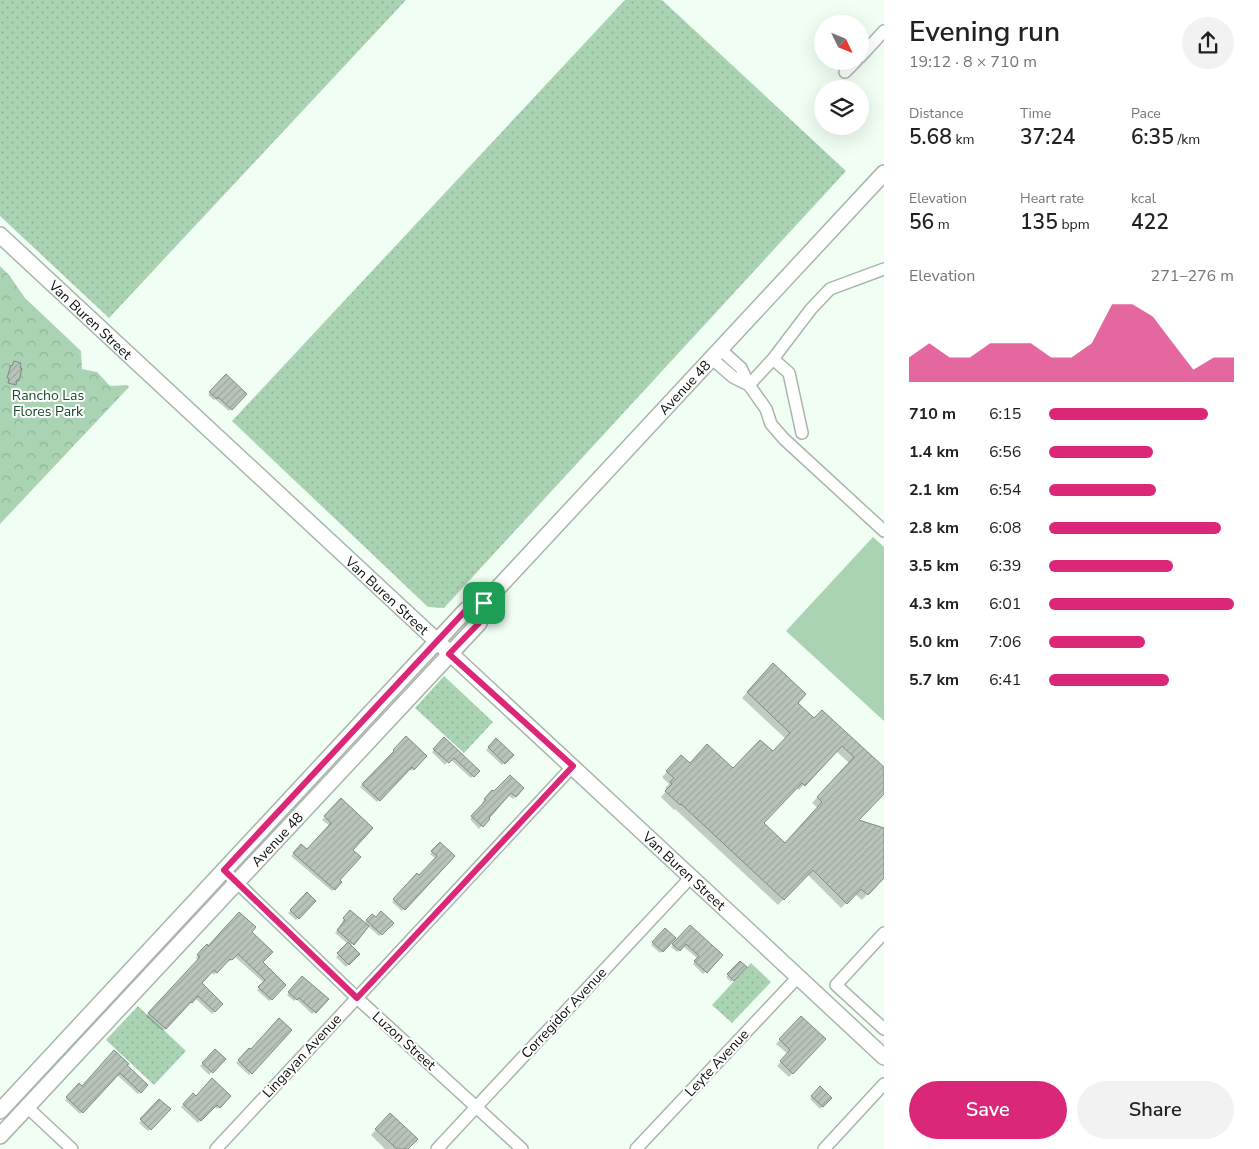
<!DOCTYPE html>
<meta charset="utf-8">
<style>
body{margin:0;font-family:"Nunito Sans",sans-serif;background:#f2f2f2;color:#202124;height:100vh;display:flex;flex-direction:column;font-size:19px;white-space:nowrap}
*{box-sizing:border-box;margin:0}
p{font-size:16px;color:#757577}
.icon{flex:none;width:28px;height:28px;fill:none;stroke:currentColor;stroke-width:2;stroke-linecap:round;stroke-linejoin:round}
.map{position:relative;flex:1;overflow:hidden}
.side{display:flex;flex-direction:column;background:#fff;width:375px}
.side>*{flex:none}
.needle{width:32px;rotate:133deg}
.buttons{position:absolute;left:814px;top:15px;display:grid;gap:10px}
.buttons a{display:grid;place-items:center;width:55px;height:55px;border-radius:50%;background:#fff;box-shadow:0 5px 20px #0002;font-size:25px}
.pin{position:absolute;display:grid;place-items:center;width:42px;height:42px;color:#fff;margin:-21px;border-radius:10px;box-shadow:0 2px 8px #0006}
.round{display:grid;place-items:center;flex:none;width:52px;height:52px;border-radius:26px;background:#f2f2f2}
.headline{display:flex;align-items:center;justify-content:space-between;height:85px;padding:0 25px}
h1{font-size:28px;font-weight:600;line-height:38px}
.metrics{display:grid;grid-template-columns:repeat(3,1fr);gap:8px;height:85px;padding:5px 25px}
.metrics div{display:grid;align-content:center}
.metrics b{font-size:21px;font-weight:600}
.metrics small{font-size:14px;font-weight:400}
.metrics p{font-size:14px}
.chart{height:140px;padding:10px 25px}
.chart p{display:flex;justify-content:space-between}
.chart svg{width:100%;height:90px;margin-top:5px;fill:#db2777;opacity:.7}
.button{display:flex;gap:10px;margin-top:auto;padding:10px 25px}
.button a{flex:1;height:58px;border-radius:30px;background:#db2777;color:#fff;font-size:20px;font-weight:600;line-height:58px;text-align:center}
.button a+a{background:#f2f2f2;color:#202124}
ul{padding:0 25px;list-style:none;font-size:16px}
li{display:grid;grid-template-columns:80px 60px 1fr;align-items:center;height:38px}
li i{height:12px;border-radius:6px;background:#db2777}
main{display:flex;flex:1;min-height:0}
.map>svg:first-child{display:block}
.grass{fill:url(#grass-dots)}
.park{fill:url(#park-crowns)}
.pitch{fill:#a9d3b3}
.shadow{fill:#0003;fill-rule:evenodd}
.building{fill:url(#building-hatch);stroke:#808b82;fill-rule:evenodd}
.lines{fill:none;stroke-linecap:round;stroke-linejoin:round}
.street-casing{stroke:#a9b5ab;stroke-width:14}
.secondary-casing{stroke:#a9b5ab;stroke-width:18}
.street{stroke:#fff;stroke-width:11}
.secondary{stroke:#fff;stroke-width:15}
.route-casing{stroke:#fff;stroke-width:10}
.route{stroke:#db2777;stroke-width:6}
.labels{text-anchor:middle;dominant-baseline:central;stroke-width:4;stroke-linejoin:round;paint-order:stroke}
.street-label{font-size:14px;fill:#080c09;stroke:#fff}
.park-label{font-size:14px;fill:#174b2a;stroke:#fff}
</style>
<main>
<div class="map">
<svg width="884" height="1149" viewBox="0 0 884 1149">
<defs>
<pattern id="grass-dots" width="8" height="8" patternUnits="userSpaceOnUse" patternTransform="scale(1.25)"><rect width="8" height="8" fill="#a9d3b3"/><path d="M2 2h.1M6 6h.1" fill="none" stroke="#90b499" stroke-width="1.8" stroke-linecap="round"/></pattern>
<pattern id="park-crowns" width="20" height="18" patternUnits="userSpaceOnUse" patternTransform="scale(1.25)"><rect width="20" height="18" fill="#a9d3b3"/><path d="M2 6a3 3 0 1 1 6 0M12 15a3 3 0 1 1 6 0" fill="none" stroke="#90b499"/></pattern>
<pattern id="building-hatch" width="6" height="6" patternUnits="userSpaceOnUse" patternTransform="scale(1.25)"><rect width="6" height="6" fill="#b8c4ba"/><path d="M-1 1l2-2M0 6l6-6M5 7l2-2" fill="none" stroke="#9da79f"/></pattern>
</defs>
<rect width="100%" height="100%" fill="#f1fef4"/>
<path class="grass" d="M0,0H406L109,318L0,216Z
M625,0H662L846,171L444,608L428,607L232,421Z
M444,676L493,722L464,753L415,708Z
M751,963L771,982L732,1023L712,1005Z
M138,1006L186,1051L154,1085L106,1040Z"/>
<path class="park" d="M0,266L9,275L25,298L81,351L82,369L97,372L110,386L127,385L129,387L0,524Z"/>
<path class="pitch" d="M873,537L884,547V721L786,631Z"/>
<path class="shadow" d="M226,376L245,394L229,411L215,399L214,400L208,395Z
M773,665L796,703L814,720L884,769V792L857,821L884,830V876L862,900L855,894L841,908L807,874L778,905L675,809L674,810L661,797L667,790L665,788L669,784L662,777L676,762L733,770L773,753L786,739L742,698ZM836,751L849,763L812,803L818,808L785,844L762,823L796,787L799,790Z
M406,738L425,756L411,771L409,769L377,802L360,787L393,754L392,753Z
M444,739L478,771L471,778L450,759L445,765L432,752Z
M496,740L512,755L502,765L486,750Z
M523,788L513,799L508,795L487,818L488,819L479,829L470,819L484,804L482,802L490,794Z
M341,800L351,850L338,880L341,882L332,891L291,856L301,846L307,851L330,826L322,820Z
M440,844L453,856L402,911L392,902L417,875L419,877L436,859L430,854Z
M307,894L315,901L296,920L288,913Z
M350,912L364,923L372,915L376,919L392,923L379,936L368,926L350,946L358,954L346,967L336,957L348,944L335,933L344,923L342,921Z
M690,927L721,955L703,974L693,964L698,959L683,946L677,952L671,947Z
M665,930L674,938L660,953L651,945Z
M250,932L261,962L285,985L269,1001L257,990L264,983L234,956L229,962L227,960L214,975L211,972L200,984L221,1004L212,1014L195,998L189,1004L188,1003L163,1031L146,1016L198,960L196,958L199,954L208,947Z
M740,963L745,968L731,982L726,977Z
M302,978L327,999L312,1014L296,999L294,1001L287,995Z
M801,1017L824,1039L789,1077L777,1066L788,1054L776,1044Z
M290,1030L249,1075L236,1063L249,1049L251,1051Z
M215,1051L224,1059L209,1075L200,1066Z
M125,1065L147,1085L138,1094L117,1075L80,1114L65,1100L79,1085L82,1087Z
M820,1088L830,1098L820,1109L810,1099Z
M193,1095L196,1098L229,1096L217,1109L214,1106L198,1123L181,1107Z
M159,1100L169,1109L148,1131L139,1123Z
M390,1115L406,1149H385L371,1135Z"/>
<path class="building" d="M14,361L21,363L20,368H22L19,381L17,380L16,385L8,383L9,378H7L11,365L12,366Z
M226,374L247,394L232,410L218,397L217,399L209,392Z
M773,663L806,694L798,703L814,718L822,710L884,767V794L859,820L884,828V878L868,895L861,889L847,904L813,870L784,900L681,804L680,805L665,791L672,784L670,782L674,778L666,771L681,755L690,763L707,744L733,768L760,740L773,751L790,733L747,692ZM842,746L854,757L817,797L822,802L785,843L764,823L802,783L805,786Z
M406,736L427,756L414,770L412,767L380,801L362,784L394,751L393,750Z
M444,737L480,771L474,777L454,758L449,763L433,749Z
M496,738L514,755L505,764L488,747Z
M510,775L524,788L516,797L511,793L489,818L490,819L483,827L471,816L486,800L484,799L492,790L494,791Z
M341,798L373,828L353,850L361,857L340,880L342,882L335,890L293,853L301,844L307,849L331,823L324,816Z
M440,842L455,856L405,910L393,899L417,873L419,875L437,856L431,851Z
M307,892L316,901L299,919L290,910Z
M350,910L369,926L354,945L337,930L345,920L343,918Z
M381,911L394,923L382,935L366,920L372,914L376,917Z
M239,912L256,927L252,932L273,952L263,962L286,985L272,1000L258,987L265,980L238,954L232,960L230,959L217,973L214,970L202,983L223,1004L215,1012L198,996L192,1003L191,1002L166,1029L148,1013L200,957L197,955L201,950L207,944L208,946Z
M690,925L723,955L707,973L694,961L699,956L686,944L680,951L672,944Z
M665,928L676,938L663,952L652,942Z
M348,942L360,954L349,965L337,953Z
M740,961L747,967L734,981L727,974Z
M302,976L329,999L316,1013L299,998L297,1000L288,992Z
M801,1016L826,1039L793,1074L780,1061L790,1050L779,1039Z
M279,1018L292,1030L252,1074L238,1060L249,1048L251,1049Z
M215,1049L226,1059L213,1073L202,1063Z
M114,1050L129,1064L127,1065L148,1085L141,1093L120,1073L83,1113L66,1097L79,1083L82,1086Z
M212,1078L231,1096L220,1108L217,1105L201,1121L183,1104L193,1093L196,1096Z
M820,1086L832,1098L823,1107L811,1096Z
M159,1099L171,1109L151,1130L140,1119Z
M390,1113L418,1139L408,1149H397L375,1129Z"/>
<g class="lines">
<g class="street-casing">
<path id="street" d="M860,57L884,31
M845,72L856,61
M720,349L741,368L749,385L766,409L771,424L784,439L884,531
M711,358L733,377L749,385
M773,359L789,373L802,433
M749,385L773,359L811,309L830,289L884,269
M224,870L357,998L522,1149
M884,933L836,985L884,1029
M27,1107L72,1149
M216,1149L573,766
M437,1149L691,877
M636,1149L798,977
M824,1149L884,1084"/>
</g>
<g class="secondary-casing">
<g id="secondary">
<path id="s1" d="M0,235C293,510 590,782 884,1057"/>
<path id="s2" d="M0,1111L466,610L484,603L884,173"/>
<path id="s3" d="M0,1136L479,623L484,603"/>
</g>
</g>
<use href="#street" class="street"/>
<use href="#secondary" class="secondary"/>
</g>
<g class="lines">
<g class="route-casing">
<path id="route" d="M484,603L479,623L449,654L573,766L357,998L224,870L466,610Z"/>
</g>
<use href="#route" class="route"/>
</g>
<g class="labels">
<g class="street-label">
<text stroke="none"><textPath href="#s1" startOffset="124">Van Buren Street</textPath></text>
<text stroke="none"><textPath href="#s2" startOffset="998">Avenue 48</textPath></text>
<text stroke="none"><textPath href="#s1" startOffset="529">Van Buren Street</textPath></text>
<text stroke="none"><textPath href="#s3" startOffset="406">Avenue 48</textPath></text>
<text stroke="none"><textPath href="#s1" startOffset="934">Van Buren Street</textPath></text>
<text transform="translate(564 1013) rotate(-47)">Corregidor Avenue</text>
<text transform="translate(404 1041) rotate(42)">Luzon Street</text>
<text transform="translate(302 1056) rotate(-47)">Lingayan Avenue</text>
<text transform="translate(717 1063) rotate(-47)">Leyte Avenue</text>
</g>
<g class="park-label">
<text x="48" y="395">Rancho Las<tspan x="48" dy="16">Flores Park</tspan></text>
</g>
</g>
</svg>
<div class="buttons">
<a><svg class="needle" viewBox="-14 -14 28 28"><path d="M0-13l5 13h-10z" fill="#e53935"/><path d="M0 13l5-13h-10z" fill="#757577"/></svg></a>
<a><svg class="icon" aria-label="layers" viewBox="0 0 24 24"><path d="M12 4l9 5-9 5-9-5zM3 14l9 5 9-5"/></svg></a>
</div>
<div class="pin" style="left:484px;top:603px;background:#1e9e55"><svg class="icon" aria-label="arrive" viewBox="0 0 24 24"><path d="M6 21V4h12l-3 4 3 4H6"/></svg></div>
</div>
<section class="side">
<div class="headline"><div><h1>Evening run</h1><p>19:12 · 8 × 710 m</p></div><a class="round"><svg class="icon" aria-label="share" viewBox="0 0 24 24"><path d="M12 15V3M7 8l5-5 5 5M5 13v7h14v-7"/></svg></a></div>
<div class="metrics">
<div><p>Distance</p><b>5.68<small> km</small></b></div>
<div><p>Time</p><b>37:24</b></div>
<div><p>Pace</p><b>6:35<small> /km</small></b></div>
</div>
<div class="metrics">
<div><p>Elevation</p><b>56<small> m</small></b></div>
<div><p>Heart rate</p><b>135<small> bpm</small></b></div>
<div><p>kcal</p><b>422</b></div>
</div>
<div class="chart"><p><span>Elevation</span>271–276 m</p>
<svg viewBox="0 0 160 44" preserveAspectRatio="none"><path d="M0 44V32L10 25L20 32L30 32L40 25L50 25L60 25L70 32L80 32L90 25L100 6L110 6L120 12L130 25L140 38L150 32L160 32V44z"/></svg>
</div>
<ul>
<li><b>710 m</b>6:15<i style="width:86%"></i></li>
<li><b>1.4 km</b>6:56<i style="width:56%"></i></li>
<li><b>2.1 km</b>6:54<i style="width:58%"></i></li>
<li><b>2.8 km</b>6:08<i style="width:93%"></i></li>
<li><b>3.5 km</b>6:39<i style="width:67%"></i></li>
<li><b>4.3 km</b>6:01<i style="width:100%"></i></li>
<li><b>5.0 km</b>7:06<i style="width:52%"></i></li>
<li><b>5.7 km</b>6:41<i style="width:65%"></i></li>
</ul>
<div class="button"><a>Save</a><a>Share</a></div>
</section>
</main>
